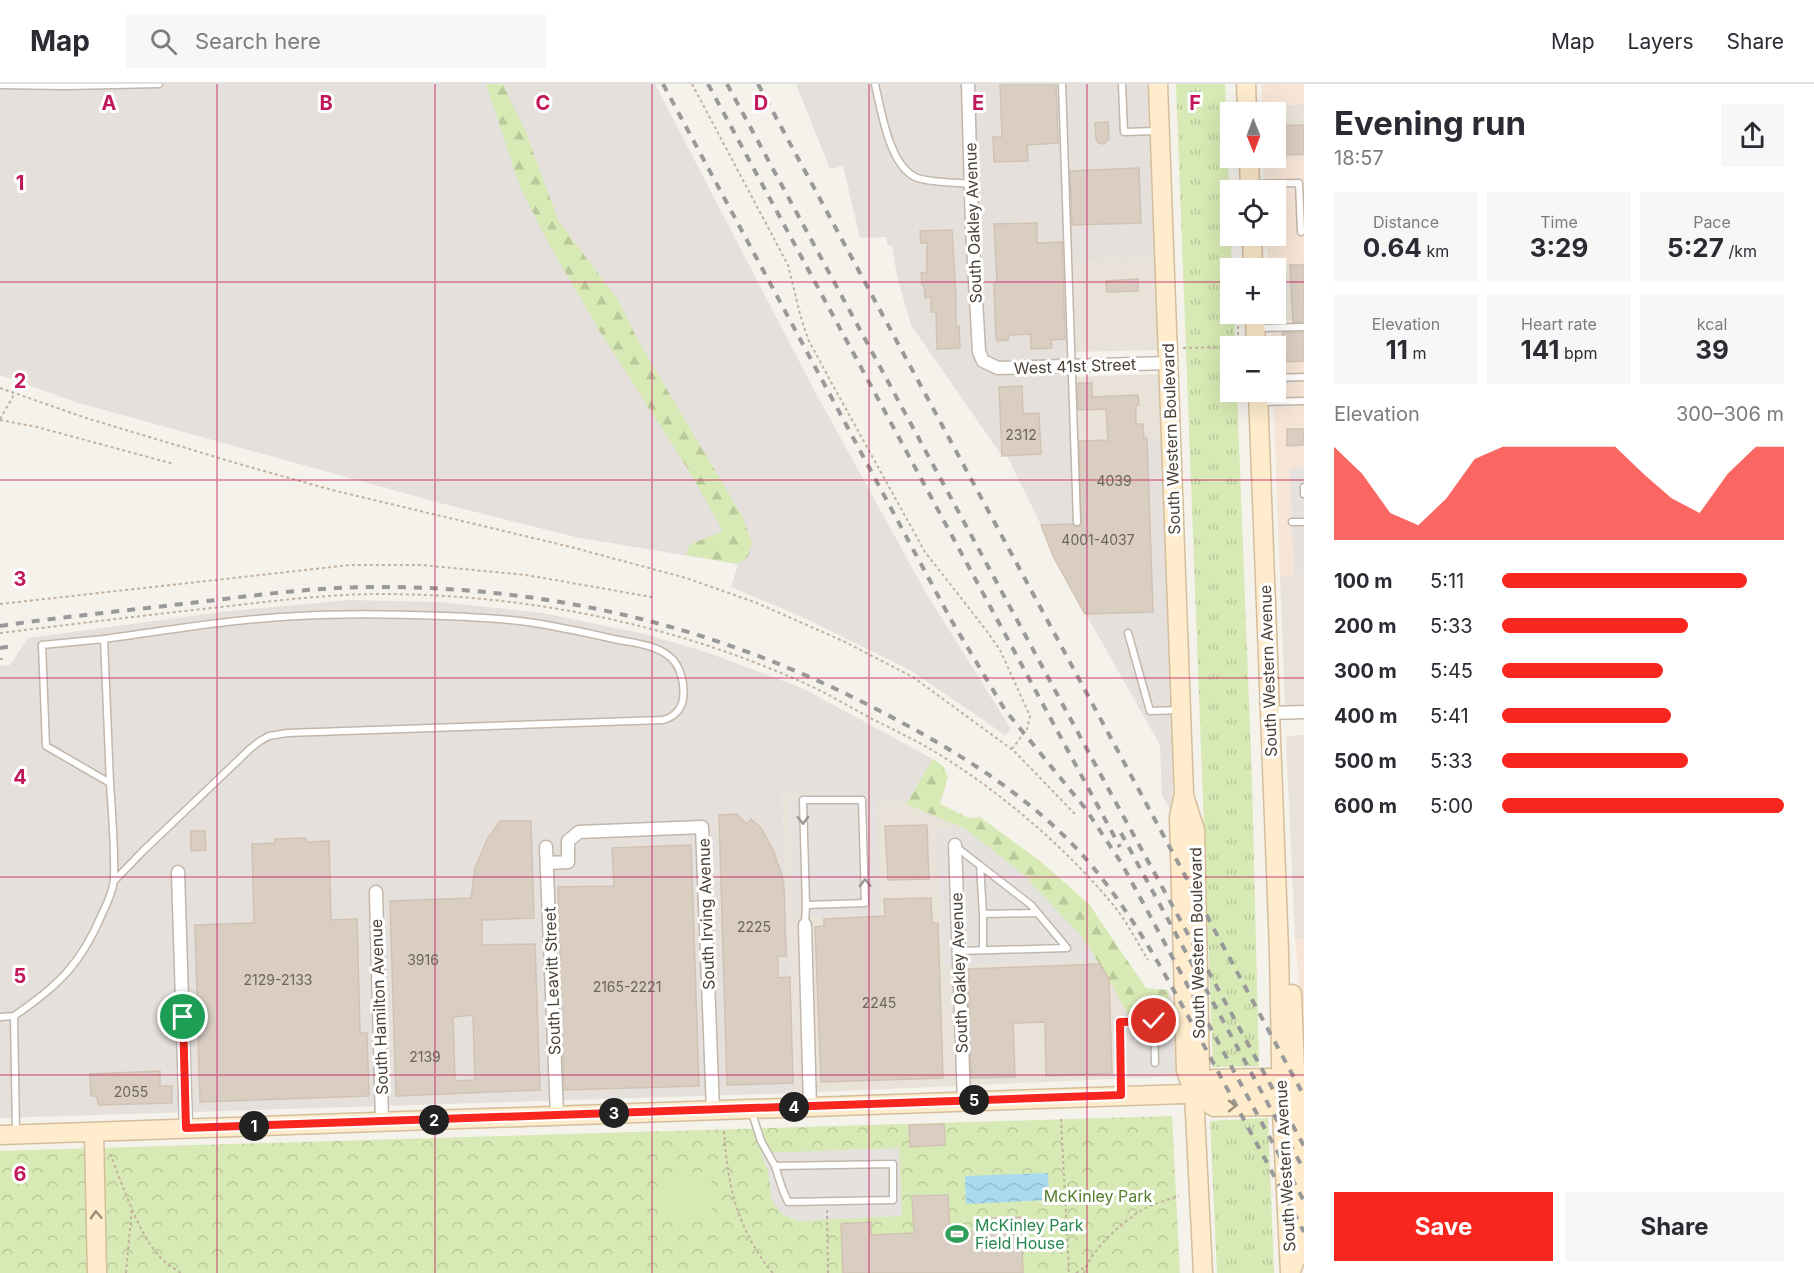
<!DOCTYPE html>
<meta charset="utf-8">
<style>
body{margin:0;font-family:Inter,sans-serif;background:#f7f7f7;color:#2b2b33;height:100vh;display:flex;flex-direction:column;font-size:22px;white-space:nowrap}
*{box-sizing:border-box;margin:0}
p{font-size:20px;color:#7c7c81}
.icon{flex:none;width:33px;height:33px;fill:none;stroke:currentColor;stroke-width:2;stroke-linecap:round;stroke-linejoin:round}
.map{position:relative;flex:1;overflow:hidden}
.panel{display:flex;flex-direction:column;background:#fff;width:510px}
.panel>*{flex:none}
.needle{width:39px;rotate:179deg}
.controls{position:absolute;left:1220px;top:18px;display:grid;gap:12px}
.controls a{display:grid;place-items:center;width:66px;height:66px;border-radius:0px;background:#fff;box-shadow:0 6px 24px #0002;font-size:30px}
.pin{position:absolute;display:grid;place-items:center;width:51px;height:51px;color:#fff;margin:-26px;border:3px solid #fff;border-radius:50%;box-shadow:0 2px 6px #0007}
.km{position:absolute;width:30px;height:30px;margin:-15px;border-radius:50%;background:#222;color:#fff;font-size:16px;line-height:30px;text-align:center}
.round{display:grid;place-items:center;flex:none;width:63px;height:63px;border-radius:0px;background:#f7f7f7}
.summary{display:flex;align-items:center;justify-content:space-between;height:102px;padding:0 30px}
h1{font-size:33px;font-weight:700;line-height:45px}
.stats{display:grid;grid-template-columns:repeat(3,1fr);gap:9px;height:102px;padding:6px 30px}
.stats div{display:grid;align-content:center;border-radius:0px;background:#f7f7f7;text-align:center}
.stats b{font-size:26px;font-weight:700}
.stats small{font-size:16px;font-weight:400}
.stats p{font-size:16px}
.chart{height:168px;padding:12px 30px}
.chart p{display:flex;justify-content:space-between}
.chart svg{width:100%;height:108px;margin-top:6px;fill:#f8261f;opacity:.7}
.button{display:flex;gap:12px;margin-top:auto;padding:12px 30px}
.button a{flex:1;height:69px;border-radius:0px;background:#f8261f;color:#fff;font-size:24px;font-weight:700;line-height:69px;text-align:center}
.button a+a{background:#f7f7f7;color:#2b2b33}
ul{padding:0 30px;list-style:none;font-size:20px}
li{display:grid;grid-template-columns:96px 72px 1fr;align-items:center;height:45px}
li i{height:15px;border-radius:8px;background:#f8261f}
header{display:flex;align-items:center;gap:36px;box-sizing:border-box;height:84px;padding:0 30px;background:#fff;border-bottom:2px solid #e1e1e2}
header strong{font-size:28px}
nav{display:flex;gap:33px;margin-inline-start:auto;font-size:21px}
.search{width:420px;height:54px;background:#f7f7f7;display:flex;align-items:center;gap:15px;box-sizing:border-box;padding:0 21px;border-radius:0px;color:#7c7c81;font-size:22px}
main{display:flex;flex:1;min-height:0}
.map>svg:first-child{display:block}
.residential{fill:#e9e2d9}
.commercial{fill:#f6e5d7}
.industrial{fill:#e5e0dc}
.grass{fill:url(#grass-tufts)}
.forest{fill:url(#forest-firs)}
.park{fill:url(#park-crowns)}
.pitch{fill:#d7e9b4}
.parking{fill:#e4e1df}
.water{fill:url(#water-waves)}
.building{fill:#dacec3;stroke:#d2c2b3;stroke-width:1.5;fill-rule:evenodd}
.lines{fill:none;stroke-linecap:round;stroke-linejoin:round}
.lane-casing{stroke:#c1b7ad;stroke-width:9}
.street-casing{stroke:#c1b7ad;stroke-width:15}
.secondary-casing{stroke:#d4be9b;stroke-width:21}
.path{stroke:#c2b19e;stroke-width:2;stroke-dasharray:3 3;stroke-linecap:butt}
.lane{stroke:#fff;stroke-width:6}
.street{stroke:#fff;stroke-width:12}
.secondary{stroke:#feeccc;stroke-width:18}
.rail{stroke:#999;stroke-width:4;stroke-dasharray:8 8;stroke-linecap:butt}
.oneway{stroke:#9b9692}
.oneway2{stroke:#9a8e7b}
.route-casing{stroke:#fff;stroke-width:12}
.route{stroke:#f8261f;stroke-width:8}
.grid{fill:none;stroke:#c2185b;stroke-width:1.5;stroke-opacity:0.55}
.labels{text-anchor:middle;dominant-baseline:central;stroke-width:6;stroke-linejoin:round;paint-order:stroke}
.number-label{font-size:14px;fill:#6d645b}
.street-label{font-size:16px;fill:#494138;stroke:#fff}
.park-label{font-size:16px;fill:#537c2b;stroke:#fff}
.leisure-label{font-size:16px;fill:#27864d;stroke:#fff;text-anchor:start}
.grid-label{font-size:20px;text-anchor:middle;font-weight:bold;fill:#c2185b;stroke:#fff;stroke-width:6;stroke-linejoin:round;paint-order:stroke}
</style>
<header>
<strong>Map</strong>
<div class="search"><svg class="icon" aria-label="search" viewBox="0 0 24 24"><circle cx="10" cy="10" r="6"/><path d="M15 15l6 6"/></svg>Search here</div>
<nav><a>Map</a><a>Layers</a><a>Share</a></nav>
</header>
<main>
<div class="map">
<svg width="1304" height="1189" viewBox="0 0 1304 1189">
<defs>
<pattern id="grass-tufts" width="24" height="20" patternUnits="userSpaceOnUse" patternTransform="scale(1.5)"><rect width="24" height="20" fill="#d7e9b4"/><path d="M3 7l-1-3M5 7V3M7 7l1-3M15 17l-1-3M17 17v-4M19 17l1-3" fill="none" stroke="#bac99c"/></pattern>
<pattern id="forest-firs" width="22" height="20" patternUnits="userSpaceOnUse" patternTransform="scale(1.5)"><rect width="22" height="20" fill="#d7e9b4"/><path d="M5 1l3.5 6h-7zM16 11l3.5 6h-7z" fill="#bac99c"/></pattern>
<pattern id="park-crowns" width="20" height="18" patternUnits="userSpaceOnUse" patternTransform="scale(1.5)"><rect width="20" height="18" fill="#d7e9b4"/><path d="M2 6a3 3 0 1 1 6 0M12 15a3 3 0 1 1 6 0" fill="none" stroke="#bac99c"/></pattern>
<pattern id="water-waves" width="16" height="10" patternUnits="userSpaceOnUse" patternTransform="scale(1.5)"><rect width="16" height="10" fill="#a9dbf0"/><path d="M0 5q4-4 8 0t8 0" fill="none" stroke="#93bdcf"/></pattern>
</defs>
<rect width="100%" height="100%" fill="#f5f1eb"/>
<path class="residential" d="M1304,20V73L1264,75V74H1275V28H1263L1262,22Z
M1156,174L1159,266L1071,268L1068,177Z
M1304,179V236L1271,237L1270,230H1275V184H1269L1268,180Z
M1161,290L1163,353L1074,356L1072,293Z
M1304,491V620L1285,621L1280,492Z
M1304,651V854H1295L1286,652Z
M782,706L906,720L964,744L1082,853L1109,895L1129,933L1170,932L1168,906L1177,927L1180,992L796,1009Z"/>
<path class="commercial" d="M1262,0H1304V20L1262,22Z
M1304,73V179L1268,180L1267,152H1275V106H1265L1264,75Z
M1304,236V491L1280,492L1273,308H1275V262H1271V237Z
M1295,854H1304V959Z"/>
<path class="industrial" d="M0,0H655L812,302L926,509L1011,645L1005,651L910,586L802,533L731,503L738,480L575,453L440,419L75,318L0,291Z
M796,0H1150L1156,174L1068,177L1074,356L1163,353L1174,663L1172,730L1162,711L1160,661L1053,472L1041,441L1007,372H1002L911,241L897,192L892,162L887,161V153L860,154L843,82L830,85Z
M350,516L439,518L542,529L645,550L706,568L802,604L933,675L906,720L782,707L796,1009L0,1034V582L10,581L28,554L229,527Z"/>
<path class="grass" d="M1176,0H1225L1232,184H1230V230H1234L1235,262H1230V308H1237L1252,697L1259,982L1213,983Z
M1268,1034L1274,1189H1217L1210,1037Z"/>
<path class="forest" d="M486,0H503L525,46L559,138L619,217L636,253L743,434L752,459L748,473L738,480L686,471L689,461L723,447L691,390L599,246L549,160L520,103Z
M933,675L943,682L948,693L940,720L969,734L980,733L1041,778L1089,820L1146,904L1168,906L1170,932L1129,933L1109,895L1082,853L964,744L906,720Z"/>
<path class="park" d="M1172,1032L1180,1189H0V1067Z"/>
<path class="pitch" d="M711,1088L712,1131L659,1132L658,1089Z"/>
<path class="parking" d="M1304,384V491H1294L1290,385Z
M876,712L880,831L794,833L788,714Z
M964,744L1023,790L1082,853L1097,876L944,881L936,745Z
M1170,932L1174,988L1114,991L1112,933Z
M899,1064L902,1132L797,1137L782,1130L772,1116L768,1086L760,1069Z"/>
<path class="water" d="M1048,1089L1049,1116L966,1120L965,1092Z"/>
<path class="building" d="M1000,0H1056L1058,59L1027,61L1028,77L994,78L993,53H1002Z
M1108,38L1109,55L1104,60L1098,59L1096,54L1095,39Z
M1304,41V70L1282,71V54L1278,55L1277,42Z
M1139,84L1141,139L1072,141L1070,87Z
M1037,139V159L1062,158L1065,255L1051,256L1052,264L1031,265V250L1009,251L1008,256L997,257L996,254L994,200L997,199L994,140Z
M952,146L956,212V242H959L960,264L937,265L936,228H931V213L925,214L924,201H922L921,189L927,188V159H921L920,147Z
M1290,181H1304V238H1293Z
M1138,195V207L1107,208L1106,197Z
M1304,248V277L1283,278L1282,249Z
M1078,299H1092V313L1138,311L1139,321H1136V340H1143L1144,354H1147L1153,528L1085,530L1053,472L1041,441L1072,440L1077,443L1081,441L1079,357L1108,356L1106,325L1078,326Z
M1022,302L1023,330L1039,329L1041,370L1002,372L999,303Z
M1287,345H1304V361L1287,362Z
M737,730L746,740L751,735L761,744L773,766L782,791L784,805L786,872H778V894L790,893L793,999L727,1001L719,731Z
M500,737H531L534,834L482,836V861L535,860L540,1006L396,1012L390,817L471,814L475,784L488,754ZM473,931L475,996L455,997L453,933Z
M927,741L929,795L888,796L885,742Z
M191,747H205L206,766L191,767Z
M306,754L307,758L329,757L331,836L357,835L360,949H367L369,1012L200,1018L195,841L254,839L252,760L275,759V755Z
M691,761L699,1002L564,1006L558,803L614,802L612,764Z
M931,814L932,839H938L943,994L821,998L815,843L824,842V835L885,832L884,815Z
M1100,880L1109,895L1112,989L1046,992L1045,938L1013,939L1015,993L971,994L968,885Z
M160,987V1002H172V1019L98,1021L97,1012H91L90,990Z
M944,1040L945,1061L910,1063L909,1041Z
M948,1111L950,1148L991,1146V1134L1021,1133L1023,1189H843L841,1140L871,1138V1151L914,1149L912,1112Z"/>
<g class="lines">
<g class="lane-casing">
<path id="lane" d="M875,0C881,26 889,80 915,93C928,99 955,98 971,100
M1062,0L1077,438
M1122,0L1124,48L1156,47
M0,1L67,2L159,0
M1251,100L1299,99L1301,148
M1259,244L1304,243
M1275,294L1304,293
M1262,318L1304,317
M1304,403V410
M1292,438H1304
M1128,549L1150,627L1180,626
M104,555C168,546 233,535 298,532C346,529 395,530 443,532C473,533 504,534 534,539C561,543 587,549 614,555C632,559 655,560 670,573C681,582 685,601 683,615C681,626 674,633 663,636L287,649L269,652L260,657L251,664L142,768L114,797
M955,762L1031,821L1067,864L958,867
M980,781L983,830V866
M983,830L1037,829
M805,841L806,821L803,716H862L865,819L806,821
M14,932C58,902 81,880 102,830C107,820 113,807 114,795C115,764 112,730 110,699L104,555L42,561L46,662L110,699
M14,932L16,1047
M0,933L14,932
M1121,1011L1120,938L1154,937L1155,979
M752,1029L761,1057L775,1082L893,1080V1116L788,1118L782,1104L775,1082"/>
</g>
<g class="street-casing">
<path id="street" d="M968,0L972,143L979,268L983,277L998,284L1168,279
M1270,629L1304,628
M955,761L964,1017
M546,763L557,1031
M547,779L568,778V757L579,748L702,743L713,1026
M178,788L186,1044
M376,808L382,1037
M805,841L810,1022"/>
</g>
<g class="secondary-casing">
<path id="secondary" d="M1158,0L1184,710L1179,733L1186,987L1194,1009
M1246,0L1247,28
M1249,74L1250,106
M1252,152L1253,184
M1255,230L1256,262
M1258,308L1279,867L1282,1028L1290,1189
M1185,715L1195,746L1200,985L1194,1009L1203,1189
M1292,910L1302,1160L1292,1184
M1194,1009L1214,1023L1273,1022
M1194,1009L1213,995L1269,994
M94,1048L97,1189
M0,1051L1272,1007L1282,1001L1304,1000"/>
</g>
<path class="path" d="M692,0L788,181L800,230L808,255L830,296L925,468L986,546L1000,566L1030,632L1027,645L1012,665
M1238,230V262
M1183,264L1230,263
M0,304L86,334L239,380L332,406L571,463L686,494L757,519L843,557L913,593L1014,667L1075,730
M0,335L15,309
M0,336L37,343L174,380
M0,520L350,481H421L526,491L652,513
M0,549C74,540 147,531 221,523C274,517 327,510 380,510C521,510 665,538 795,595C822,606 848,622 874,636C891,644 908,653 925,662C993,701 1065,762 1114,822C1127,838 1137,858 1148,876
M0,575H5
M1061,1035L1069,1189
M724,1047C727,1092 733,1128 757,1167C762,1175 766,1182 773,1189
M110,1070C123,1101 139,1153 162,1175C168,1181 175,1185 181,1189
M827,1126L828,1189
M126,1189L132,1123
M1076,1189L1085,1183
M1084,1189C1090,1166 1124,1136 1144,1125C1155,1119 1168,1116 1179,1112"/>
<use href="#lane" class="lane"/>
<use href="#street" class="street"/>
<use href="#secondary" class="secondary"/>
<path class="rail" d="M663,0L950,534L1005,626L1085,724L1122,780L1304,1117
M708,0L1120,763
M727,0L1109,706L1304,1062
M758,0L1304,1012
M0,542C61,533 122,527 182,520C243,513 304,504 365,503C548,501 718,542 880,627C957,667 1036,715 1092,782C1136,835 1169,897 1202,958C1236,1021 1270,1084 1304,1148
M0,564L12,562
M1121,749L1304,1086"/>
</g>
<defs><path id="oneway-chevron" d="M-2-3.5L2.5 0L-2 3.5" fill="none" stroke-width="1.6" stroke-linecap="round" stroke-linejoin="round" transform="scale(1.5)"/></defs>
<g class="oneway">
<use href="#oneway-chevron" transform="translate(803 736) rotate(88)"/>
<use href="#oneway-chevron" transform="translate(865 799) rotate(-92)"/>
</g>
<g class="oneway2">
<use href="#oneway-chevron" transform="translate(1232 1022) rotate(-1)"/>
<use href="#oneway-chevron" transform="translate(96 1131) rotate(-92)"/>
</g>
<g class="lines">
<g class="route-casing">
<path id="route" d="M183,933L186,1044L1121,1011L1120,938L1154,937"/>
</g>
<use href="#route" class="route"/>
</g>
<path class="grid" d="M217,0V1189M435,0V1189M652,0V1189M869,0V1189M1087,0V1189M0,198H1230M1275,198H1304M0,396H1304M0,594H1304M0,793H1304M0,991H1304"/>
<defs>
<g id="stadium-bare" transform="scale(1.8)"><path d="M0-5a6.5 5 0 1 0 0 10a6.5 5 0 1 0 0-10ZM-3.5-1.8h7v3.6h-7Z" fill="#2e9e5b" stroke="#fff" stroke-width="2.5" paint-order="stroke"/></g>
</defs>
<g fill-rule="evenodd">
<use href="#stadium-bare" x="957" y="1150"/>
</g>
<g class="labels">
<g class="number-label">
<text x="1021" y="350">2312</text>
<text x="1114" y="396">4039</text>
<text x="1098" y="455">4001-4037</text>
<text x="754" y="842">2225</text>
<text x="423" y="875">3916</text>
<text x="278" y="895">2129-2133</text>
<text x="627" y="902">2165-2221</text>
<text x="879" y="918">2245</text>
<text x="425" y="972">2139</text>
<text x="131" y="1007">2055</text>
</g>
<g class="street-label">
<text transform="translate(973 139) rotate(-92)">South Oakley Avenue</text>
<text transform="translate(1075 282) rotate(-2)">West 41st Street</text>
<text transform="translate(1171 355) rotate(-92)">South Western Boulevard</text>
<text transform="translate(1268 587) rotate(-92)">South Western Avenue</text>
<text transform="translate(706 830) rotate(-92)">South Irving Avenue</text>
<text transform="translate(1197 859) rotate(-91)">South Western Boulevard</text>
<text transform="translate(959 889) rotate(-92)">South Oakley Avenue</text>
<text transform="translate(552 897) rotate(-92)">South Leavitt Street</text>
<text transform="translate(379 923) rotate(-92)">South Hamilton Avenue</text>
<text transform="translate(1285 1082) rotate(-93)">South Western Avenue</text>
</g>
<g class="park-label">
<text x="1098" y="1112">McKinley Park</text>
</g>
<g class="leisure-label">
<text x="975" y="1141">McKinley Park<tspan x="975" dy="18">Field House</tspan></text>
</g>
</g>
<g class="grid-label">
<text x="109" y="26">A</text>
<text x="326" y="26">B</text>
<text x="543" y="26">C</text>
<text x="761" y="26">D</text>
<text x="978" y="26">E</text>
<text x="1195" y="26">F</text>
<text x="20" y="106">1</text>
<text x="20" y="304">2</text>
<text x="20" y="502">3</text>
<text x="20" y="700">4</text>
<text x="20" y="899">5</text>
<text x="20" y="1097">6</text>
</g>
</svg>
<div class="controls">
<a><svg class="needle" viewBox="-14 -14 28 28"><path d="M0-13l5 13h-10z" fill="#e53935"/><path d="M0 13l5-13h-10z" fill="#7c7c81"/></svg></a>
<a><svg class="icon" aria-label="locate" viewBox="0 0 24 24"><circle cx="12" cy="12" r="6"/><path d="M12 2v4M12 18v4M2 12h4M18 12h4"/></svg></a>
<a>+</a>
<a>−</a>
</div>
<div class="pin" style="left:183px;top:933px;background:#1e9e55"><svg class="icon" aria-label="arrive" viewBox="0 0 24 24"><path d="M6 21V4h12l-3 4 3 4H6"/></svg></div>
<div class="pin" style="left:1154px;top:937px;background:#d93025"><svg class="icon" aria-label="check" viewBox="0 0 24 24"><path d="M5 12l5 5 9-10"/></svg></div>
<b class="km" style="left:254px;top:1042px">1</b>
<b class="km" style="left:434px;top:1036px">2</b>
<b class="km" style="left:614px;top:1029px">3</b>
<b class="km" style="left:794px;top:1023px">4</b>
<b class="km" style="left:974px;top:1016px">5</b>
</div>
<section class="panel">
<div class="summary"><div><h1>Evening run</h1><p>18:57</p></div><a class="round"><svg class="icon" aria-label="share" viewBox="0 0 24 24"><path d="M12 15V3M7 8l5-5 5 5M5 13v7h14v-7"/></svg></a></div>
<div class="stats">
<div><p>Distance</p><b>0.64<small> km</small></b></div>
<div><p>Time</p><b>3:29</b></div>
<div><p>Pace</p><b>5:27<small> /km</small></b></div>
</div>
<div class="stats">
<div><p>Elevation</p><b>11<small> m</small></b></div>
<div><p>Heart rate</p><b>141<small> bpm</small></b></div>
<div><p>kcal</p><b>39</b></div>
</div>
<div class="chart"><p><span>Elevation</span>300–306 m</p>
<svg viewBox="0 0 160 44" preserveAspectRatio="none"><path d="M0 44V6L10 17L20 33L30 38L40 27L50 11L60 6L70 6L80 6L90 6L100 6L110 17L120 27L130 33L140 17L150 6L160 6V44z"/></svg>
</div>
<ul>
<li><b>100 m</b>5:11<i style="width:87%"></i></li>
<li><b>200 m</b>5:33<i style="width:66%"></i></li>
<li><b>300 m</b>5:45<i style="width:57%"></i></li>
<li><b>400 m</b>5:41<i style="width:60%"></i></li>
<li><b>500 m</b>5:33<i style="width:66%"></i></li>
<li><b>600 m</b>5:00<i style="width:100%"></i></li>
</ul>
<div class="button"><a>Save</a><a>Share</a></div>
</section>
</main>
